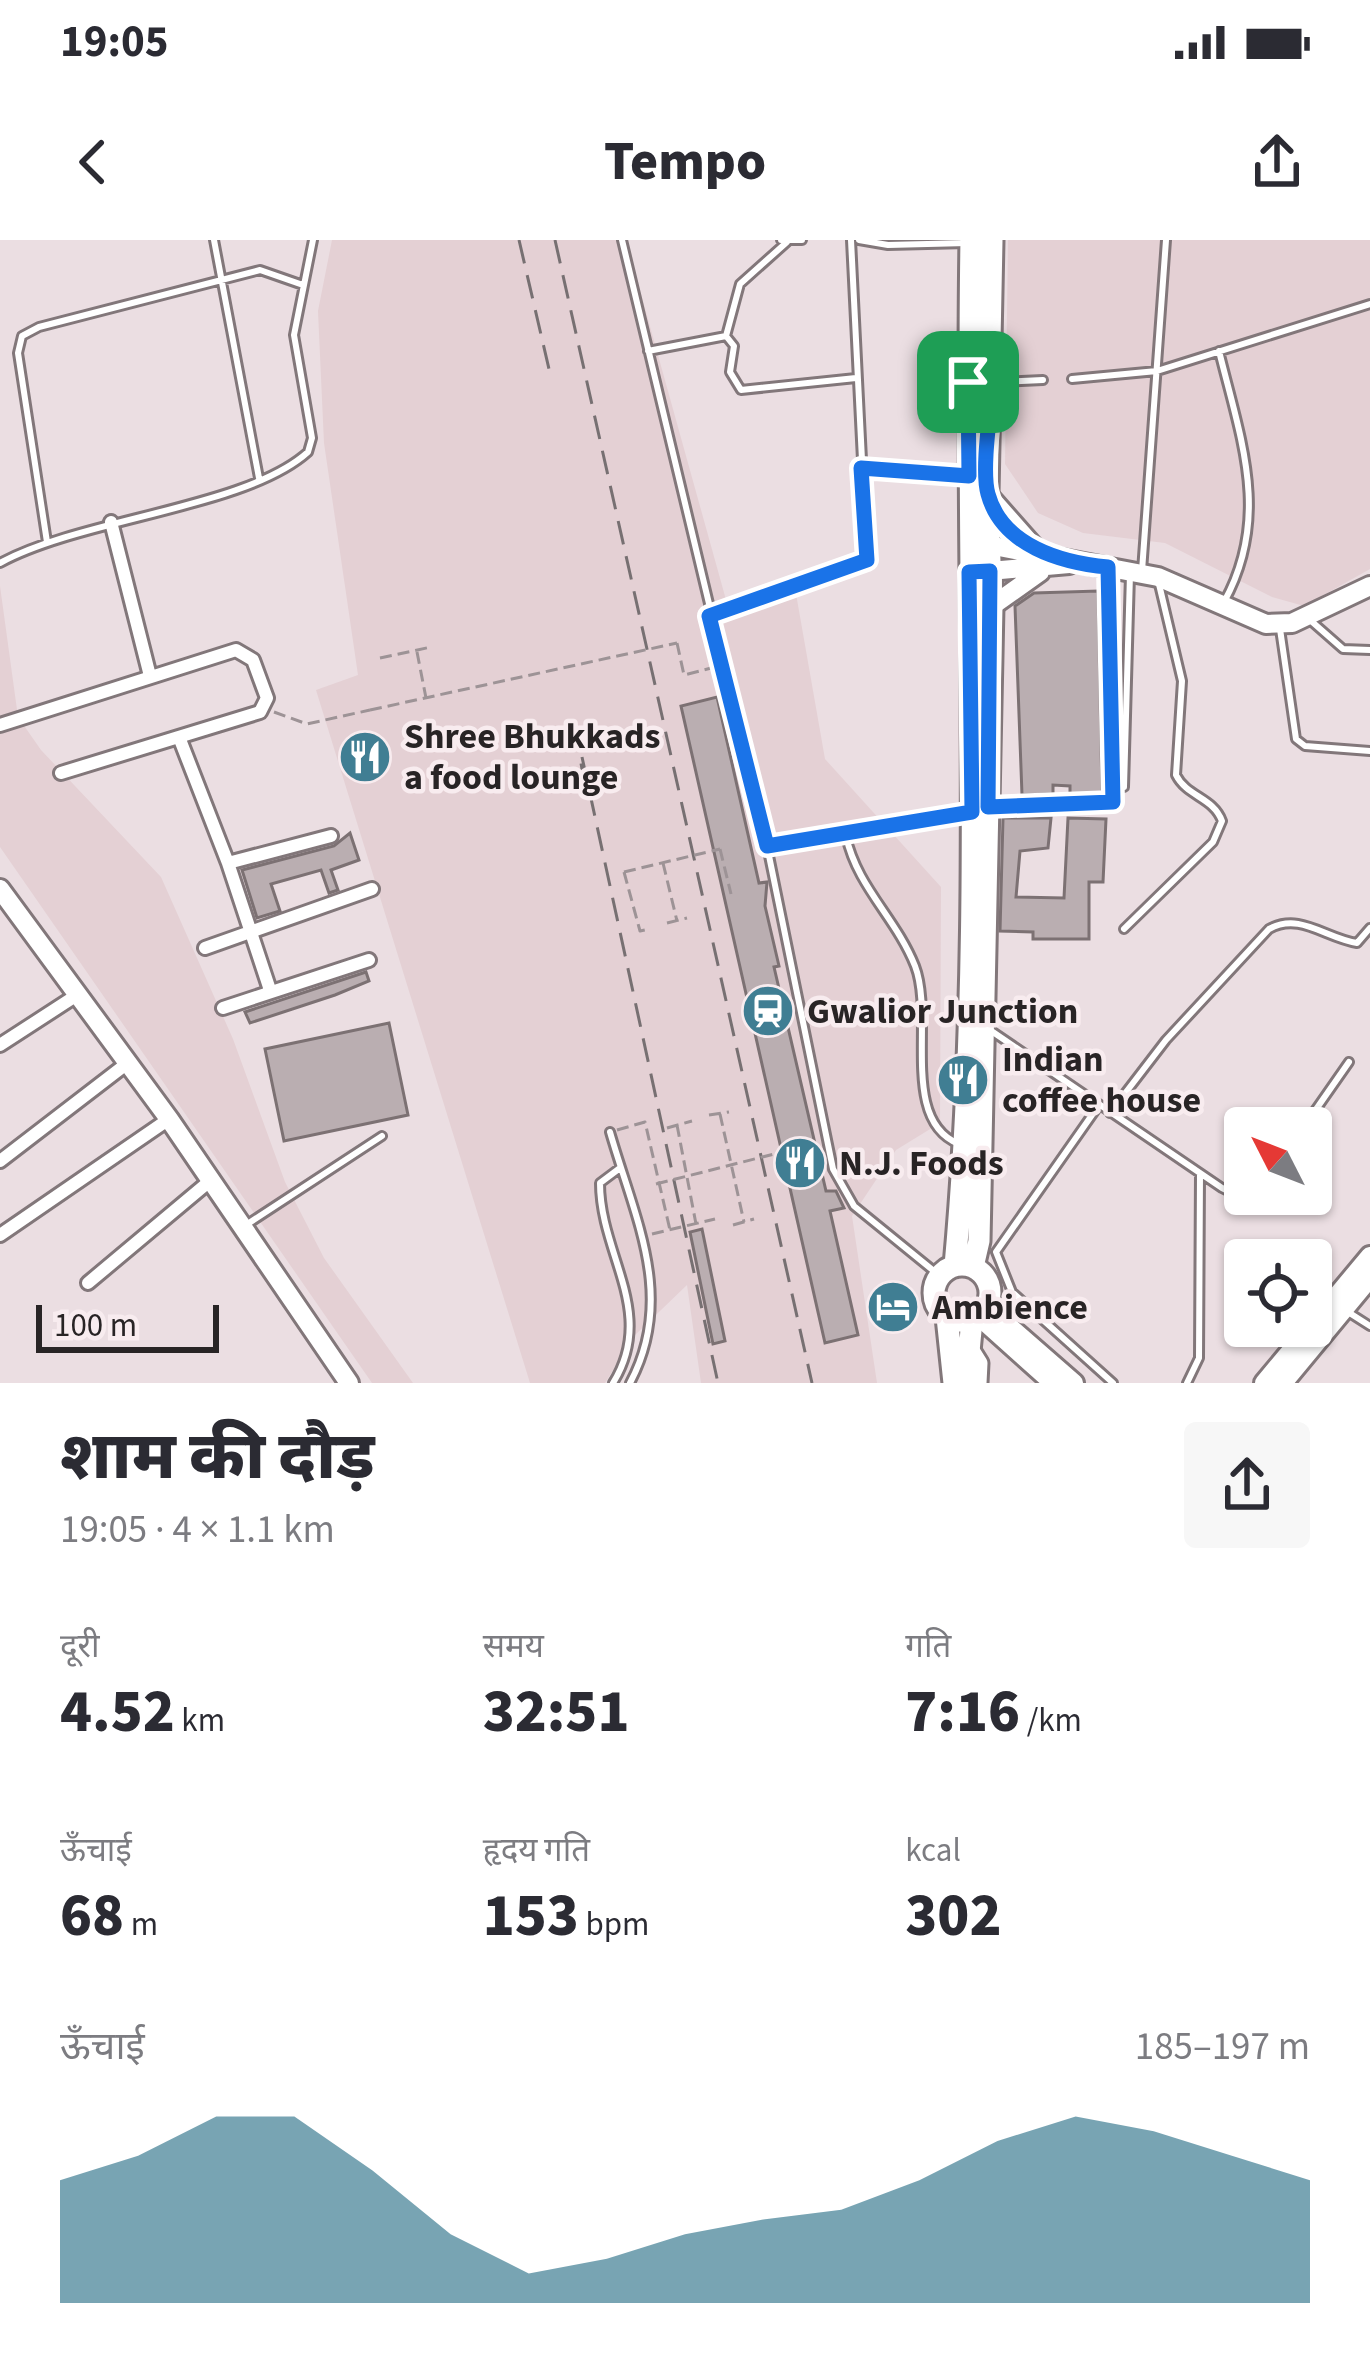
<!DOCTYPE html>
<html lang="hi">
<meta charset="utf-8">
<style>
body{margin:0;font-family:"Source Sans 3","Noto Sans Devanagari",sans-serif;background:#f7f7f7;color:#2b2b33;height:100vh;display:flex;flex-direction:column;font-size:45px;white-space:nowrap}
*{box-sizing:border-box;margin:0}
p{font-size:39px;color:#7c7c81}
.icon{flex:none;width:66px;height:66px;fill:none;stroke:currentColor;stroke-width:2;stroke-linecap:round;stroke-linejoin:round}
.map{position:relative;height:1143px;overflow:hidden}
.side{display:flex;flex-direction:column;background:#fff;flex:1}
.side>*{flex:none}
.needle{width:78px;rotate:312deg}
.controls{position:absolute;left:1224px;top:867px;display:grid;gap:24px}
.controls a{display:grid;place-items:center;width:108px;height:108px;border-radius:12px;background:#fff;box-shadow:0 3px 9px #0004;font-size:60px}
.scale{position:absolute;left:36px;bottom:30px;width:183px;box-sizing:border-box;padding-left:12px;border:6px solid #282425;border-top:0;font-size:33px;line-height:42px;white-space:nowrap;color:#282425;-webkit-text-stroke:9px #f8ecef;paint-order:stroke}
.pin{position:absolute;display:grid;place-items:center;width:102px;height:102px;color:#fff;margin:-51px;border-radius:24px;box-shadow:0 6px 18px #0006}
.round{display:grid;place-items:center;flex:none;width:126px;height:126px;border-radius:12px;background:#f7f7f7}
.summary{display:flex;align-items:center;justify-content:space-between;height:204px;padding:0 60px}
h1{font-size:66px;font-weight:800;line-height:90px}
.figures{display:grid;grid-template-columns:repeat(3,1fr);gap:18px;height:204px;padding:12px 60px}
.figures div{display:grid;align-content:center}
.figures b{font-size:60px;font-weight:800}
.figures small{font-size:33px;font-weight:400}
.figures p{font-size:33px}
.chart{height:336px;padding:24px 60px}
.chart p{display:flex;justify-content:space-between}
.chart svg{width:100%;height:216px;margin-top:12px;fill:#407e93;opacity:.7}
.status{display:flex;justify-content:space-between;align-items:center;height:84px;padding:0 60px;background:#fff;direction:ltr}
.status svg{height:33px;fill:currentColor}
header{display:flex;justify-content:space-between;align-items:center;height:156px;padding:0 60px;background:#fff;font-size:54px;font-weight:800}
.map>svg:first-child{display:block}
.built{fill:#e4d0d4}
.building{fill:#baaeb1;stroke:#7c7173;stroke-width:3}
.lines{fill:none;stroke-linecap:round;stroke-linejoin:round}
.service-casing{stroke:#82777a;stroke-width:12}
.minor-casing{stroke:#82777a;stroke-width:18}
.tertiary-casing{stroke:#82777a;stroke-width:21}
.secondary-casing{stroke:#82777a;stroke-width:24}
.primary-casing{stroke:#82777a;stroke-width:27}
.path{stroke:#9d9396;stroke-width:3;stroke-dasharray:12 6;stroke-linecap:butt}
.service{stroke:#fff;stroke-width:6}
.minor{stroke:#fff;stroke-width:12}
.tertiary{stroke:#fff;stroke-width:15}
.secondary{stroke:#fff;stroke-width:18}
.primary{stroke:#fff;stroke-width:21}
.rail{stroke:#777072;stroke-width:3;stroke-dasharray:24 12;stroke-linecap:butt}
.path-bridge{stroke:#9d9396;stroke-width:3;stroke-dasharray:12 6;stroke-linecap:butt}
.route-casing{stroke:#fff;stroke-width:24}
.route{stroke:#1a73e8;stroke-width:15}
.labels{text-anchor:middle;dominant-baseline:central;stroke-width:9;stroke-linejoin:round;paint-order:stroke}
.poi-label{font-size:36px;font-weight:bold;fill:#282425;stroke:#f8ecef;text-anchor:start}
</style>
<div class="status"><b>19:05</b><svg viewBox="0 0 49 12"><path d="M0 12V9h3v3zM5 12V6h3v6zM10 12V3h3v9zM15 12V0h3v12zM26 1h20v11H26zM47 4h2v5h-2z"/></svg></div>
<header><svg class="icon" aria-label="back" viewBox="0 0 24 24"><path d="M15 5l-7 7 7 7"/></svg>Tempo<svg class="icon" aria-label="share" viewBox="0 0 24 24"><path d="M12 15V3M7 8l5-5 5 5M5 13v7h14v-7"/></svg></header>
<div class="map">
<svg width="1370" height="1143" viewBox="0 0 1370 1143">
<rect width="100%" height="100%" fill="#ebdee2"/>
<path class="built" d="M332,0H626L728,367L795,348L825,519L941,647L940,883L896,910L852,976L877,1143H701L687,1045L635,1095L605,1143H530L316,450L358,435L324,203L318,71Z
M1008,0H1370V329L1304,366L1272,357L1165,303L1083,293L1038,273L1005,224Z
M0,346L18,477L41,510L161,637L233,799L285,942L324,1018L413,1143H372L0,607Z"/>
<path class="building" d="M1098,351L1102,553L1070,554V546L1053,545V554L1022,555L1015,366L1034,353Z
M717,457L759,643L767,642L765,666L779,726L774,727L826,951H836L844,968L830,971L858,1095L825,1103L681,466Z
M1003,578H1051L1048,608L1020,611L1016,657L1064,658L1068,578L1106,579L1103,642H1089V699H1033V692L1000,691Z
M350,593L359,620L331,630L338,650L329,653L321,630L271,644L280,671L257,678L242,630L334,606Z
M366,732L369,741L335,755L250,783L245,772Z
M389,783L408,875L284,901L265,809Z
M702,989L725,1101L713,1104L690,992Z"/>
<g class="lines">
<g class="service-casing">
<path id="service" d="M214,0L259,238
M622,0L767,606L833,929L854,966L940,1036
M781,0H802
M859,0L888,5L967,3
M726,96L740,44L787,2
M648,111L726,96L734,106L730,132L741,150L856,138
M1219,111C1241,200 1271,277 1224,362
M1072,139L1157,131L1370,64
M996,142L1043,140
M861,228L965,236
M47,302L18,113L22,96L39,87L260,30L303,45
M0,323C83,278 246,268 308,212L312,198L294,95L313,0
M1142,331L1166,0
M709,376L867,320L851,0
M1310,380L1343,409L1370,410
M1280,389L1296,499L1305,506L1370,511
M1124,547L1130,334
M846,596C857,647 896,678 915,726C935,778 899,880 959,904
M767,606L965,574
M1124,689L1213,602L1222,581C1213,557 1187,557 1176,535L1182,441L1158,340
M987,788L1222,948L1238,956L1250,954
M1099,865L996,1012L1012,1052L1113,1143
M1110,873L1166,800L1269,689C1300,672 1325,698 1357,703L1370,688
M1303,888L1349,822
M610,892C635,979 676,1057 630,1143
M246,985L382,896
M1348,1072L1370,1086
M613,1143C657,1072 600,1015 600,943L620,928
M1187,1143L1199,1118L1200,934"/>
</g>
<g class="minor-casing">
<path id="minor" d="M111,282L150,436
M0,485L236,410L253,420L267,458L260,472L61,533
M179,497L228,623L331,596
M989,567L1113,563L1108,327
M228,623L270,750
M205,708L372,649
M223,768L369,720
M0,805L77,755
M0,921L125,825
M0,995L169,879
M88,1043L211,940"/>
</g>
<g class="tertiary-casing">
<path id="tertiary" d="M970,1107L980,1123L979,1143"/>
</g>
<g class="secondary-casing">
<path id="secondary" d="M987,254L1039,313
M978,303L1158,337L1266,384L1292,383L1370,346
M978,332L1069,324
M992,366L1040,332
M0,649L169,879L349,1143
M987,1067L1074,1143
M985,1082L1053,1143
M1264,1143L1370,1016
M1283,1143L1370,1038"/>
</g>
<g class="primary-casing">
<path id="primary" d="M934 1053a28 28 0 1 1 56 0a28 28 0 1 1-56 0Z
M955,1026C986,686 965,342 971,0
M973,1027L979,1001L992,366L987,254L992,0
M947,1077L954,1143
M966,1143L972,1080"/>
</g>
<path class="path" d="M677,403L684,435L715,427
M417,412L426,458
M380,418L431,407
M274,472L307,484L370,470
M720,609L731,654
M663,623L677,681
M624,632L640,691L649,689
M667,683L687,678
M720,874L744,982
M709,875L729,872
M677,885L696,984
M667,888L692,881
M617,890L645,882L670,990
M733,985L754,979
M652,994L715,979"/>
<use href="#service" class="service"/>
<use href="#minor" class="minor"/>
<use href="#tertiary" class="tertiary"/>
<use href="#secondary" class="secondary"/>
<use href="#primary" class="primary"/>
<path class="rail" d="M519,0L549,129
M555,0L812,1143
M575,488L583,535
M582,517L718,1143"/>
<path class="path-bridge" d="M370,470L677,403
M624,632L720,609
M656,944L782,912"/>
</g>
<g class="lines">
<g class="route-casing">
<path id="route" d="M968,142H993C991,169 981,229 988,254C1002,306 1062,323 1108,327L1113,562L988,567L990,331L969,332L972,572L767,606L709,376L867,320L861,228L969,236Z"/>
</g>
<use href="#route" class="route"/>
</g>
<defs>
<g id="restaurant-disc" transform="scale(2.7)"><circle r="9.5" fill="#407e93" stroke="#f8ecef"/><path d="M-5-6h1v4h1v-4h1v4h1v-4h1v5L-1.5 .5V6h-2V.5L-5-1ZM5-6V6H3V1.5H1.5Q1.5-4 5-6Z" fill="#fff"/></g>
<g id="station-disc" transform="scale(2.7)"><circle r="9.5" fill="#407e93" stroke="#f8ecef"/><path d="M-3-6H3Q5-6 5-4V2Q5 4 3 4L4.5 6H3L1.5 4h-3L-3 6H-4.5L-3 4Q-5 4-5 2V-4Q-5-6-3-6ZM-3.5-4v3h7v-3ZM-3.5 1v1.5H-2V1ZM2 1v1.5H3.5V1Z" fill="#fff"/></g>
<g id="hotel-disc" transform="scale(2.7)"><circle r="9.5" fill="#407e93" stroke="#f8ecef"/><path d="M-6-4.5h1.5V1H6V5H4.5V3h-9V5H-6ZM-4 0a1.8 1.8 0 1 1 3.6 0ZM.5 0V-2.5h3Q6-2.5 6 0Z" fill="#fff"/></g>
</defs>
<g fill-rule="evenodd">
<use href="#restaurant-disc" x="365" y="517"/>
<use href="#station-disc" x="768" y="771"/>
<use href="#restaurant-disc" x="963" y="840"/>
<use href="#restaurant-disc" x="800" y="923"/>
<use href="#hotel-disc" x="893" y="1067"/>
</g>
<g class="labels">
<g class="poi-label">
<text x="404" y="496">Shree Bhukkads<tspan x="404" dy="41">a food lounge</tspan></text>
<text x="807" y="771">Gwalior Junction</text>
<text x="1002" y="819">Indian<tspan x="1002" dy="41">coffee house</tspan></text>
<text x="839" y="923">N.J. Foods</text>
<text x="932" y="1067">Ambience</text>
</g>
</g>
</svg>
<div class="controls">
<a><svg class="needle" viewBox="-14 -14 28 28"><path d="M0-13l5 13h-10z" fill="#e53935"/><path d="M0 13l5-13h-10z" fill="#7c7c81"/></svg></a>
<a><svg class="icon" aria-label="locate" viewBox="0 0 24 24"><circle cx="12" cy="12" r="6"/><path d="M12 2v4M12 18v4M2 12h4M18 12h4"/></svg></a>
</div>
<div class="scale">100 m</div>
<div class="pin" style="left:968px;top:142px;background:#1e9e55"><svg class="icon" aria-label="arrive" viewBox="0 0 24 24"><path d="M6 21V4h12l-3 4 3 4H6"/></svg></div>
</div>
<section class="side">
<div class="summary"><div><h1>शाम की दौड़</h1><p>19:05 · 4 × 1.1 km</p></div><a class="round"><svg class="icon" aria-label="share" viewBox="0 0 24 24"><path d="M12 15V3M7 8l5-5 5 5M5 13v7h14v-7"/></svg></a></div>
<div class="figures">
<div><p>दूरी</p><b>4.52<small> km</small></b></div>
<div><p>समय</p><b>32:51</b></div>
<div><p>गति</p><b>7:16<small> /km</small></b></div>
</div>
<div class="figures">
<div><p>ऊँचाई</p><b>68<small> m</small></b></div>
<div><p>हृदय गति</p><b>153<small> bpm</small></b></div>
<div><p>kcal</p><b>302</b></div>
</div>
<div class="chart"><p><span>ऊँचाई</span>185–197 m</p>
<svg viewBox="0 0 160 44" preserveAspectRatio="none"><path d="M0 44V19L10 14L20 6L30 6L40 17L50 30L60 38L70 35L80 30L90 27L100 25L110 19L120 11L130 6L140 9L150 14L160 19V44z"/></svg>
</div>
</section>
